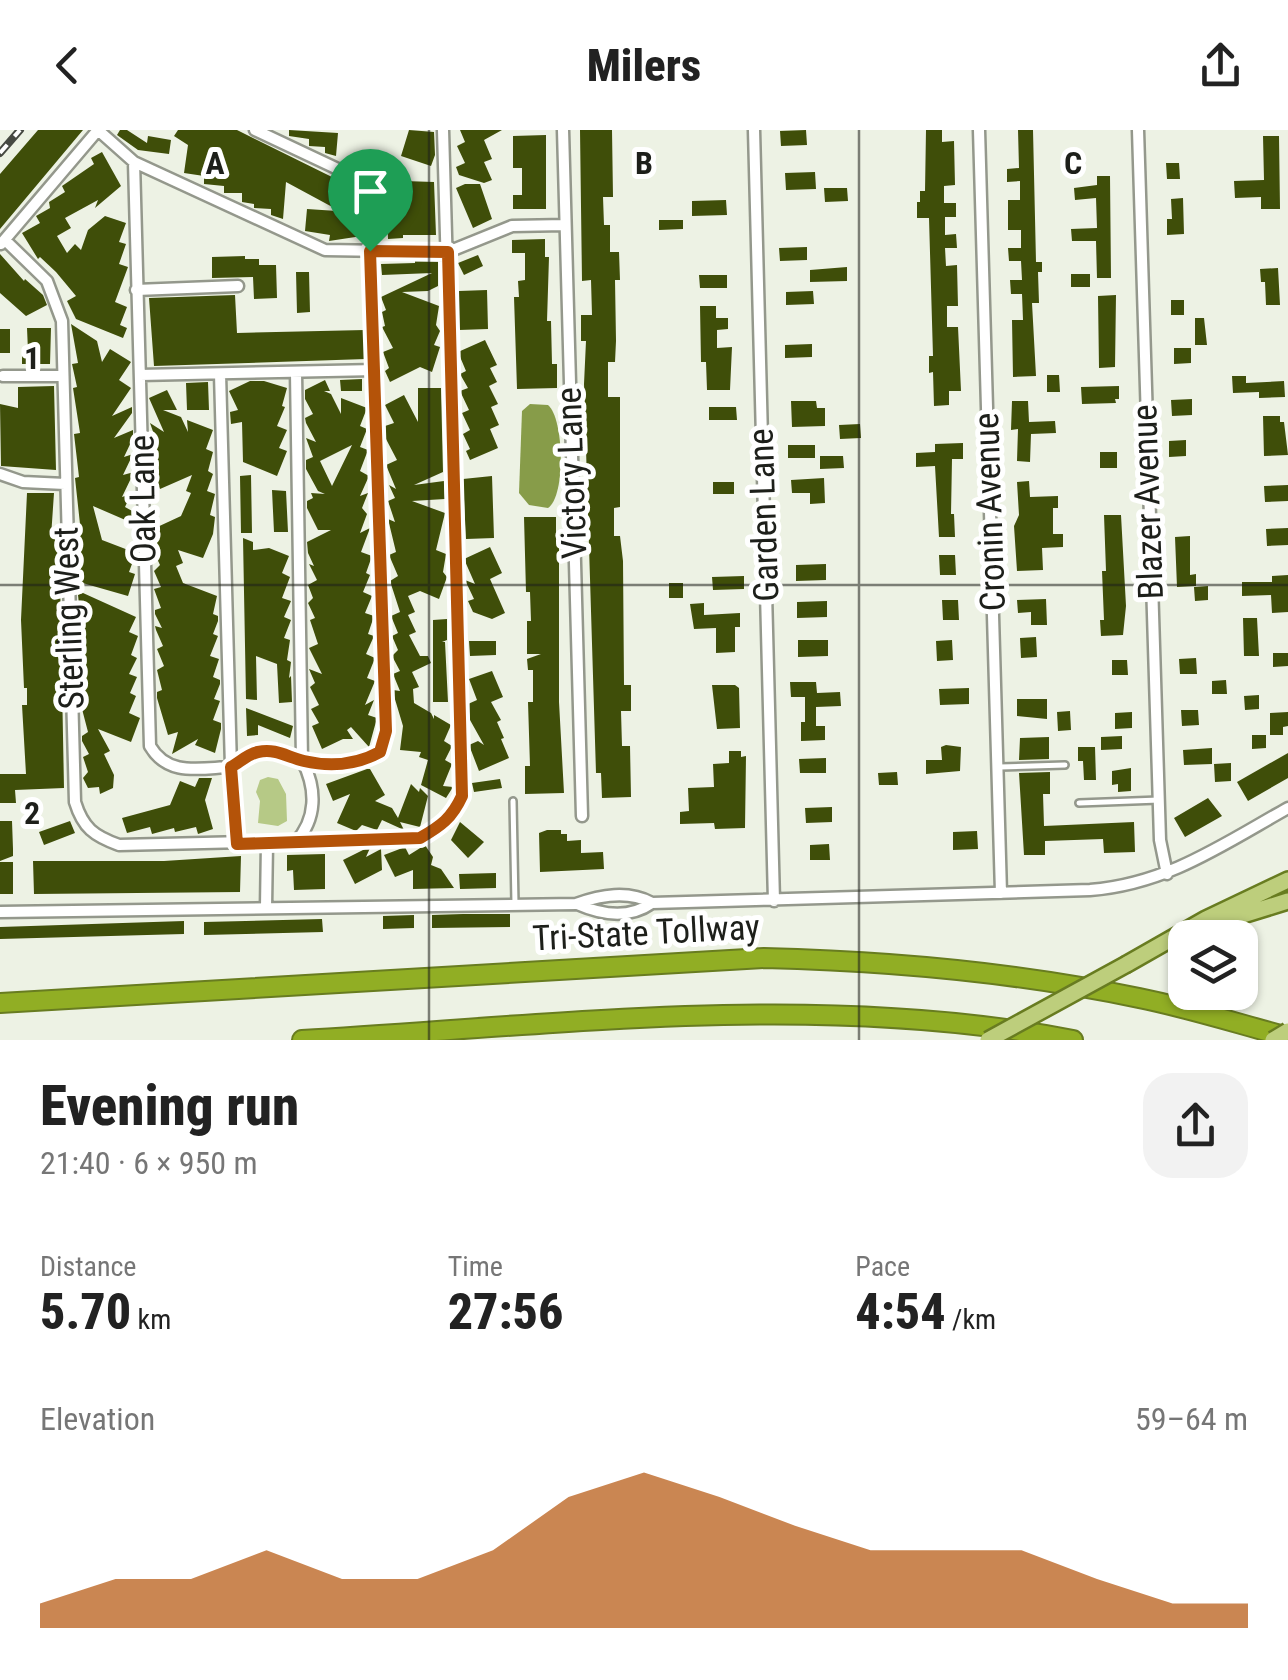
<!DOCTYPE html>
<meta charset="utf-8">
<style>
body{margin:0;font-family:"Roboto Condensed",sans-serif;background:#f2f2f2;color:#222;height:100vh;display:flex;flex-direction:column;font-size:38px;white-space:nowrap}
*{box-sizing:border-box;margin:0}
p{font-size:32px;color:#767676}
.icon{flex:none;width:55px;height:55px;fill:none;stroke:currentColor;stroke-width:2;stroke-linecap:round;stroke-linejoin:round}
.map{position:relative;height:910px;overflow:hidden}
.sheet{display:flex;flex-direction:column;background:#fff;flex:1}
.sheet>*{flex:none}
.fabs{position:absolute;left:1168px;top:790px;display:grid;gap:20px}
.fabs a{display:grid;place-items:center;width:90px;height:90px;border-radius:20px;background:#fff;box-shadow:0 2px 8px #0004;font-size:50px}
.pin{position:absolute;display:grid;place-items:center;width:85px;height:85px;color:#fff;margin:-102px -42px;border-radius:50% 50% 50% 0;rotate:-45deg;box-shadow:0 0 10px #0007}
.pin .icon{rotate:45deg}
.round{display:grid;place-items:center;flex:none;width:105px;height:105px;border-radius:30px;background:#f2f2f2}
.summary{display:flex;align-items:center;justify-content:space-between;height:170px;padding:0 40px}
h1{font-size:55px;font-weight:800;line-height:75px}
.metrics{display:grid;grid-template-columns:repeat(3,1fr);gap:15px;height:170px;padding:10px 40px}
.metrics div{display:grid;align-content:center}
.metrics b{font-size:50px;font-weight:800}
.metrics small{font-size:28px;font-weight:400}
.metrics p{font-size:28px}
.chart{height:280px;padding:20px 40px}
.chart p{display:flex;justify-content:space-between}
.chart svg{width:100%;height:180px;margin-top:10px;fill:#b45309;opacity:.7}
header{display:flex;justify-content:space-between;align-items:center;height:130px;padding:0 40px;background:#fff;font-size:45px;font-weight:800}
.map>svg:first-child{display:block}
.green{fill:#b6c986}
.water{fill:#879c49}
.building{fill:#3f4e09;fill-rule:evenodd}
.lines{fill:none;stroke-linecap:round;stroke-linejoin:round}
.lane-casing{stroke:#94988c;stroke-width:10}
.street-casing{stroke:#94988c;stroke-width:15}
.primary-casing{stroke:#687c20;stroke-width:20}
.highway-casing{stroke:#687c20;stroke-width:22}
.lane{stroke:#fff;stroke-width:5}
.street{stroke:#fff;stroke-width:10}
.primary{stroke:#bdce7c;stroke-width:15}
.highway{stroke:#91ae24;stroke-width:18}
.rail-casing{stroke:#464942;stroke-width:8}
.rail{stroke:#fff;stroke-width:4;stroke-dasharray:11;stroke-linecap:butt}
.primary-bridge-casing{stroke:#687c20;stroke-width:20;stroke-linecap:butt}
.primary-bridge{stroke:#bdce7c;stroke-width:15}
.route-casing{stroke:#fff;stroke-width:20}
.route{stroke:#b45309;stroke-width:12}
.grid{fill:none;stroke:#1d1f1a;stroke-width:2.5;stroke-opacity:0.55}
.labels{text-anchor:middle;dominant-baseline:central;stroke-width:10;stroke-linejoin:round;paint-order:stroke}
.street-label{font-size:35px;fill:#1d1f1a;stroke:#fff}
.grid-label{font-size:32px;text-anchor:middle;font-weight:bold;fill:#1d1f1a;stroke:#fff;stroke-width:10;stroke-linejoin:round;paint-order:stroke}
</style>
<header><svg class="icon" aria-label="back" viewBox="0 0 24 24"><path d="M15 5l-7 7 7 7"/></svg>Milers<svg class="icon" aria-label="share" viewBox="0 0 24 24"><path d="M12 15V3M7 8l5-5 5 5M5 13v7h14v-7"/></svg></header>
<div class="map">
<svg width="1288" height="910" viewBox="0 0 1288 910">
<rect width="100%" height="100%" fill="#edf2e4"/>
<path class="green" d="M268,647L278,649L286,664L287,691L278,696L258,693L260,671L256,662L260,650Z"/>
<path class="water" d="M530,274L548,275C564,288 566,366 548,378L529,375L519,363L522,281Z"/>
<path class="building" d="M38,0H83L0,99V44Z
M120,0H127L147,13L148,6L171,10L169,24L138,20L117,5Z
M178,0H237L334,48L333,58L341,59L347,53L353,56L341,77H361L362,106L329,111L330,105L305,101L307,79L337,81L336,79L286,52L283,89L271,85V79L254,78V74L242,72V63H224V56L204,54V46L184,43L188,15L174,6Z
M289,0L338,3L336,26L325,23V17L309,16V9L289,6Z
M409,0L434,2L435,25L431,36L401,26Z
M460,0H502L484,10L492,29L484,32L492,50L484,53L459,45L456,37L465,33L457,16L465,12Z
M580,0H612L613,67H603L604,95H610V122H619L620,150H615L616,211L615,232H608V267H620V377L614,378V406H620L623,431L624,555H631V581H621L622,616H630L631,667L602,668L601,643H596L584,254L586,211H581V185H592L591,150L582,151Z
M806,0L807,15L781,16L780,1Z
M926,0H942V12L954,11L955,55L944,56V73H956V87H945V105L956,104L957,118H945L946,136L957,135L958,176H947V197H958L961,261H949V275L934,276L933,242L929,243V226H933L929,88H917V72H920V61H925Z
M1018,0H1033L1036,132H1042V142H1038L1039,173H1032L1036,246L1013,247L1012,190H1023L1022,164H1011L1010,150H1022L1021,131H1009L1008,118H1021V100H1008V70H1020V51L1007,52V39L1019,38Z
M546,5V79H513V65H522V38H513V6Z
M1263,6H1279L1280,79H1261V67L1235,68L1234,51L1264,50Z
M102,22L121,56L95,78L98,70L65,88L71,98L57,106L67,123L75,114L81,120L88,100L105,86L126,93L119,112L126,114L119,134L128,137L115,172L127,177L120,195L127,198L123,208L76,189L67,171L76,166L56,142L40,127L38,129L22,103L40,93L36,86L50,78L49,72L65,62L62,56L94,34L91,28Z
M372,26L387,40L377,51L362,37Z
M1166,33H1179L1180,49H1167Z
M815,42L816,59L786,60L785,43Z
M1097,46H1110L1111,148H1097L1096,111H1072L1071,99L1097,98L1096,68L1075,70L1074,58L1097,55Z
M404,51L434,52L436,105H403V108L388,109L387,75L384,76L381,55Z
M465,54H480L492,89L473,98L456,58Z
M824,58H847L848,71L825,72Z
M1183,68L1184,104L1167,105V89H1172L1171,69Z
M726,70L727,85L692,86V71Z
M659,90H683V99L659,100Z
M545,109V127H549L547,191H551L552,234H557V258L517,259L514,167H519L518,151L525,150V123H512V110Z
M807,117V130L780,131L779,118Z
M0,124L24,151L25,149L43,165L47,175L26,186L0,163Z
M478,125L483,136L464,145L458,133Z
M245,126V129H259V135H276L277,168L254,169L253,147L212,148V127Z
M415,130L438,131V156L428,161L402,162L439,176L436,195L440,201L434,215L440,217L432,242L420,237L390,252L385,241L389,238L383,222L393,218L382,197L385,196L382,182L386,180L381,167L432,143L382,145L381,134L415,133Z
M847,137V151L810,152V140Z
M1278,138L1280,175H1266L1265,152H1261L1260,139Z
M296,142H309L310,182L297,183Z
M1071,144H1090V157H1071Z
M699,145H727V158H700Z
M487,160L488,199L459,200V161Z
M813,161L814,174L786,175V162Z
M235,165L237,203L365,200L366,229L154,236L149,168Z
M1116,165L1115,237L1099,238L1098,166Z
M1171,170H1184V185H1171Z
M700,176H716V188H728V199L717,200V218L732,217L730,260H707L706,232H701Z
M1195,188H1204L1207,215H1195Z
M71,194L97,211L102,232L110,219L131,232L119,250L131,258L112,286L132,277V283L114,308L133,300V308L124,327L133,324L123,345L134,342L122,367L131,364L125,377L134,382L130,392L93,376L102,410L136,423L129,442L135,444L128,466L79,452L78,440L81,439L76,395L80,394L75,348L79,347L74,304L80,303L73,258L77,257L72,234L78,233Z
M27,198H51L50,234H22V221H28Z
M0,199H10V223H0Z
M485,210L497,235L490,238L497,252L489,256L498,274L491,277L499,295L490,299L498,318L470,330L466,321L470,319L463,304L470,300L462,283L469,280L460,261L468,258L460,244L466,241L458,222Z
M812,214V227L785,228V215Z
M1174,218H1191V233L1174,234Z
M1047,245H1059L1060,262H1047Z
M1232,246H1246V253L1284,251L1285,267L1259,268V262L1233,263Z
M362,249V261H341L340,250Z
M325,250L330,261H324L331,264L341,284V268L367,278L360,296L367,299L360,317L368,320L360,341L369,346L360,366L368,363L362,378L367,384L360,403L370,398L361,422L372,426L366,443L370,445L363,462L372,466L365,483L374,486L368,504L374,506L366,524L375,528L367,548L375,551L365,575L374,570L368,585L377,588L369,617L351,597L347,600L353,609H343L322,619L312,596L319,593L311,579L319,575L310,557L315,553L309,539L322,544L309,518L318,514L310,490L315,488L308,473L313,468L308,455L317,450L309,434L314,436L308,423L307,412L331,400H318L307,378V371L313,368L311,363L325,364L318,361L306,339V330L313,327L306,308L316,312L306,293L305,288L313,284L305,269V260ZM352,315L332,356L320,331Z
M250,251H264L287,258L282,276L285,277L277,296L287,300L279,318L287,321L277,346L243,332L242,292L231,294L230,282L238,280L229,261Z
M208,252L209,280H187L186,253Z
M54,256L56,340L1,336L0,274L18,278V257Z
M1119,256V269H1115L1116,273L1082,274L1081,257Z
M418,258H441L443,342L414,355L444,351L445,369L412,371L445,383L436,420L446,424L443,442L447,447L439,469L420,461L408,466L415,482L408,485L416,502L409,505L420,526H428L431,533L412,542L419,557L413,559L414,573L431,583L434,589V585L451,595L444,611L452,616L445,630L452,634L443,656L453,657L446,668L421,655L428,630L419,627L421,622L400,620L403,596L394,566L393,560L400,561L393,544L400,541L392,526L398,520L392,506L398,503L391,486L400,482L390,451L398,446L389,425L396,422L388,389L395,392L388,371L395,368L389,355L396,359L386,335L397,330L386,309L385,296L394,293L385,275L404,265L418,292Z
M167,260L177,280H163L181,287L188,302L187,290L213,300L206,319L213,322L208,341L213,344L207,361L215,364L210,385L215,387L213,404L203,428L178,420L183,433L176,436L183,453L217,466L213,484L218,486V491L213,504L218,506L210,526L219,529L213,547L220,550V554L214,569L220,571L213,590L221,593V599L215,623L195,615L198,609L172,624L178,602L168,605L157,568V562L162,560L157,540L164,536L157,519L163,516L156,500L155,496L162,498L155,484V480L161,478L154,459L161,457L154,441L160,435L153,420L158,416L153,399L181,386L191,363L186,361L192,345L160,359L151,337V330L156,333L151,316L157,313L150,293L164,302L149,268Z
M1192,269V285L1172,286L1171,270Z
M791,271H816L817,278H825V296L792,297Z
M1012,271H1028L1029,292L1055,291L1056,303L1031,304L1030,332L1017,331L1018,299L1011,300Z
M709,277H736L737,290H709Z
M1263,286H1280V292H1284L1288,325L1264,326Z
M860,294L861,308L840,309L839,295Z
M1186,310V326L1169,327V311Z
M963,313V329H952L951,384H954L955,407H939L935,336L916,337V323L935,322V314Z
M788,315H815V328H788Z
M1100,322H1117V338H1100Z
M820,326H843L844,338L820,339Z
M251,345L252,403H241L240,346Z
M492,346L494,408L466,409L463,349Z
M824,348L825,373L810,374V363H792L791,350Z
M1029,351L1030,367L1058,366V378H1053V404H1063V417L1042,418L1043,440L1017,441L1014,396L1019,385L1017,352Z
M713,352H734V364H713Z
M1288,355V371L1265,372L1264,356Z
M272,360L286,361L288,402H274Z
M27,363H54L51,407H57L60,448L64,658L15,660L16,673H0V644H26L22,575H27V558H24L21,490Z
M1104,385H1121L1126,476L1123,505L1101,506L1100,490H1104L1102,441H1106Z
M524,387H556V409H559V572L564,663L525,664V636H530L528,572H533V540H528L527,529L541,524H527V491H531L530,462H526Z
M1288,398V415L1267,416L1266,399Z
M1190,406V445L1196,444V456L1177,457L1175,407Z
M243,408L253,412V420L269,418L289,426L282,443L290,447L282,468L291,471L284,487L291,490L284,508L290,510L287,530L291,532L289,548L291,546L292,572L279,573L277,534L256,526L257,570L246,569Z
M490,417L502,443L490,449L505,483L492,489L473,482L468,471L474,469L465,450L475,454L464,429Z
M939,425H955L956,445H940Z
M826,434V450L796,451V435Z
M1288,445V482L1272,483L1271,465L1242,466V452H1272V446Z
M744,446V459L713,460L712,447Z
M669,453H683V468H669Z
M1208,456V470L1195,471L1194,457Z
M83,463L136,487L129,502L138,506L131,525L137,528L129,544L137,547L130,563L136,566L129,583L140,588L131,612L98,599L110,621L104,624L114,645L113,658L100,664L99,657L88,658L83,648L88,642L83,627L89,624L82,611V606L88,602L82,579L85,578L81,560L85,556L80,533L85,532L79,510L83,509L78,465Z
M1046,469L1047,495H1031V482L1018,483L1017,470Z
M942,470H958L959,490H943Z
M827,471V487L797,488V472Z
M704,473V485L740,483V497H735V522L716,523V498L694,499L690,474Z
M1243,488H1257L1259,526H1244Z
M447,489V510L442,512H445L448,572H433V490Z
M1036,507L1037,527L1021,528L1020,508Z
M798,510H828V526L798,527Z
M952,510L953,530L937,531L936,511Z
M469,511H496V525L470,526Z
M1273,523H1288V536L1273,537Z
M1196,528L1197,544H1180L1179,529Z
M1112,530H1127L1128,545H1112Z
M492,541L503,567L491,572L501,590L497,592L504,608L501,609L509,628L479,641L469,615L478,611L484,615L470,590L468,574L477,570L469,549Z
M1226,550L1227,564H1212V551Z
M790,552H816L817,563L840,562L841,576L816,577V596H825V610L801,611V592H805V567H791Z
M712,555H735L739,558L740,598L717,599Z
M969,558V574L940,575L939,559Z
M1259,565V579L1245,580L1244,566Z
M1017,569H1047V589L1017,586Z
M246,578L293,596L290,608L258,595V605L247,606Z
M1181,580H1198L1199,595L1182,596Z
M1070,581L1071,600L1058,601L1057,582Z
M1132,582V598L1115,599V583Z
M1288,582V596L1283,597V605H1270V583Z
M1252,605H1266V618L1252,619Z
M1122,606V619L1101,620V607Z
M1049,607V629L1019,630L1020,608Z
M946,615L961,617L960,641L926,644V630H942L941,617Z
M1078,617H1095L1096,650H1084L1083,631H1078Z
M1212,618V634L1184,635L1183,620Z
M729,621H741V627L746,626L745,698L715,699L714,693L680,694V682L689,681L688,658L714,657L713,634L729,633Z
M1288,623V648L1248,671L1237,652Z
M826,628V643H800L799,629Z
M1231,633V651L1215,652L1214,634Z
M1131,638V661L1118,662V654L1112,655V641Z
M367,639H370L385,665L375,671L392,678L398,688L411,654L419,662L420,658L428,666L420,697L400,692L404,700L382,690L377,700L362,695L356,701L337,693L350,664L333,671L326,654Z
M897,642L898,655H879L878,643Z
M1050,642V664H1043L1044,696L1134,692L1135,722L1104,723L1103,709L1045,711V725H1024L1019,643Z
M199,648H212L205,670L213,699L198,704L196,697L175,702L174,698L152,704L150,697L127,703L122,688L170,675L180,651L195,657Z
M500,649L502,658L474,662L472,653Z
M1208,668L1222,686L1185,707L1174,688Z
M832,677V692L806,693L805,678Z
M0,691H12L13,719V726L0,731Z
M70,691L75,703L44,715L39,702Z
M460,692L484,712L468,728L451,710Z
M547,700H561V704H567V711L581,710V723L603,722L604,739L540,742L539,703Z
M977,701L978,719L953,720V702Z
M829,714L830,730H810V715Z
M425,715L433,727L431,735L441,739L454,758L413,759V740L395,747L384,725L405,717L409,725Z
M367,718H370L366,727L381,719L382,740L355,754L343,730Z
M325,724V759L294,760L293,740L287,741V725Z
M241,726L240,762L34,764L33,731H164Z
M0,732H13V764H0Z
M496,743V758L460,759L459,744Z
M463,784H510V797L432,798V785Z
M414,785V798L383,799V786Z
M322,789L323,802L204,805V792Z
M184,791V804L0,809V797Z"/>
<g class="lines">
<g class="lane-casing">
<path id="lane" d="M1000,637L1065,635
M513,671L515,774
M1079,673L1159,670"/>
</g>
<g class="street-casing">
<path id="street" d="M563,0L582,686
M754,0L774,771
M979,0L1001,763
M1138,0L1160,710L1167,744
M134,32L150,616C168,647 200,638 231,637
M5,110L47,151L62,191L75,672C83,698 94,706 119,715L420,708L445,694L462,666L443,0
M1,114L98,0L134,32L325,120L448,122L512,96L565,95
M136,160L238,156
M220,244L231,637L237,713
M140,245L376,240
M3,246H62
M0,344L23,352L65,354
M231,637C238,633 245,627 252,623C269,616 283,625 300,629C327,637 355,635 380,623L386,601L369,61L359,49L255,0
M295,713C317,689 317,659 302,630L296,243
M577,774C602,785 629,789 652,773
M266,777L267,713
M0,782L576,774C601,765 628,760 652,773L1090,760C1167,754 1222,715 1288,678"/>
</g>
<g class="primary-casing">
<path id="primary" d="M1198,804L1233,788L1288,771
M1127,834L1206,789L1288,750"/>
</g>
<g class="highway-casing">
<path id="highway" d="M0,873L764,828C890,831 1015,842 1139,868C1189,878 1239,894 1288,907
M302,910C558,895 819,861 1073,910"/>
</g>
<use href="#lane" class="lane"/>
<use href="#street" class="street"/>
<use href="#primary" class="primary"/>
<use href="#highway" class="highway"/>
<g class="rail-casing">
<path id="rail" d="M0,23L20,0"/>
</g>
<use href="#rail" class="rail"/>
<g class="primary-bridge-casing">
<path id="primary-bridge" d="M988,910L1127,834
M1273,910L1288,901"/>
</g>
<use href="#primary-bridge" class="primary-bridge"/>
</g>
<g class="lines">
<g class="route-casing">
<path id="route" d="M370,121L448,122L462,666C452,688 441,696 420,708L237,714L231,637C240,632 248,624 258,622C276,618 287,627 304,631C330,637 356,635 380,622L386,601Z"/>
</g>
<use href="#route" class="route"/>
</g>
<path class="grid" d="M429,0V910M859,0V910M0,455H1288"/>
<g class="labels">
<g class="street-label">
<text transform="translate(572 343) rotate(-92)">Victory Lane</text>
<text transform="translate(143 369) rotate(-91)">Oak Lane</text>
<text transform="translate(1148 372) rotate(-92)">Blazer Avenue</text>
<text transform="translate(990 382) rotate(-92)">Cronin Avenue</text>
<text transform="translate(764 385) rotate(-92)">Garden Lane</text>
<text transform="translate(69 488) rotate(-92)">Sterling West</text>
<text transform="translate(646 803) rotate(-3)">Tri-State Tollway</text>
</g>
</g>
<g class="grid-label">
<text x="215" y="44">A</text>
<text x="644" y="44">B</text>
<text x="1073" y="44">C</text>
<text x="32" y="239">1</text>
<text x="32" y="694">2</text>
</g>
</svg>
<div class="fabs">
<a><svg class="icon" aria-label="layers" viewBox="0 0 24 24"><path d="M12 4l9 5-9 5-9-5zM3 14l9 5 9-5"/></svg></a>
</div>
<div class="pin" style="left:370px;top:121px;background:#1e9e55"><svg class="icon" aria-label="arrive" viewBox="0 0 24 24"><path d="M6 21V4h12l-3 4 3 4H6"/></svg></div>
</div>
<section class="sheet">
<div class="summary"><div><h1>Evening run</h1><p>21:40 · 6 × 950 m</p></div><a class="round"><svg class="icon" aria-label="share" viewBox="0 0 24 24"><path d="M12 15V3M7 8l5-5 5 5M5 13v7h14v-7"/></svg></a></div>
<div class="metrics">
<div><p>Distance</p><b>5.70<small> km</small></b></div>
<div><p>Time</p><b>27:56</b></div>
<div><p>Pace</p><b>4:54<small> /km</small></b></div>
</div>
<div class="chart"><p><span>Elevation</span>59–64 m</p>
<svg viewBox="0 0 160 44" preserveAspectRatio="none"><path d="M0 44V38L10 32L20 32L30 25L40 32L50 32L60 25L70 12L80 6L90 12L100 19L110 25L120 25L130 25L140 32L150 38L160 38V44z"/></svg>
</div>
</section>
